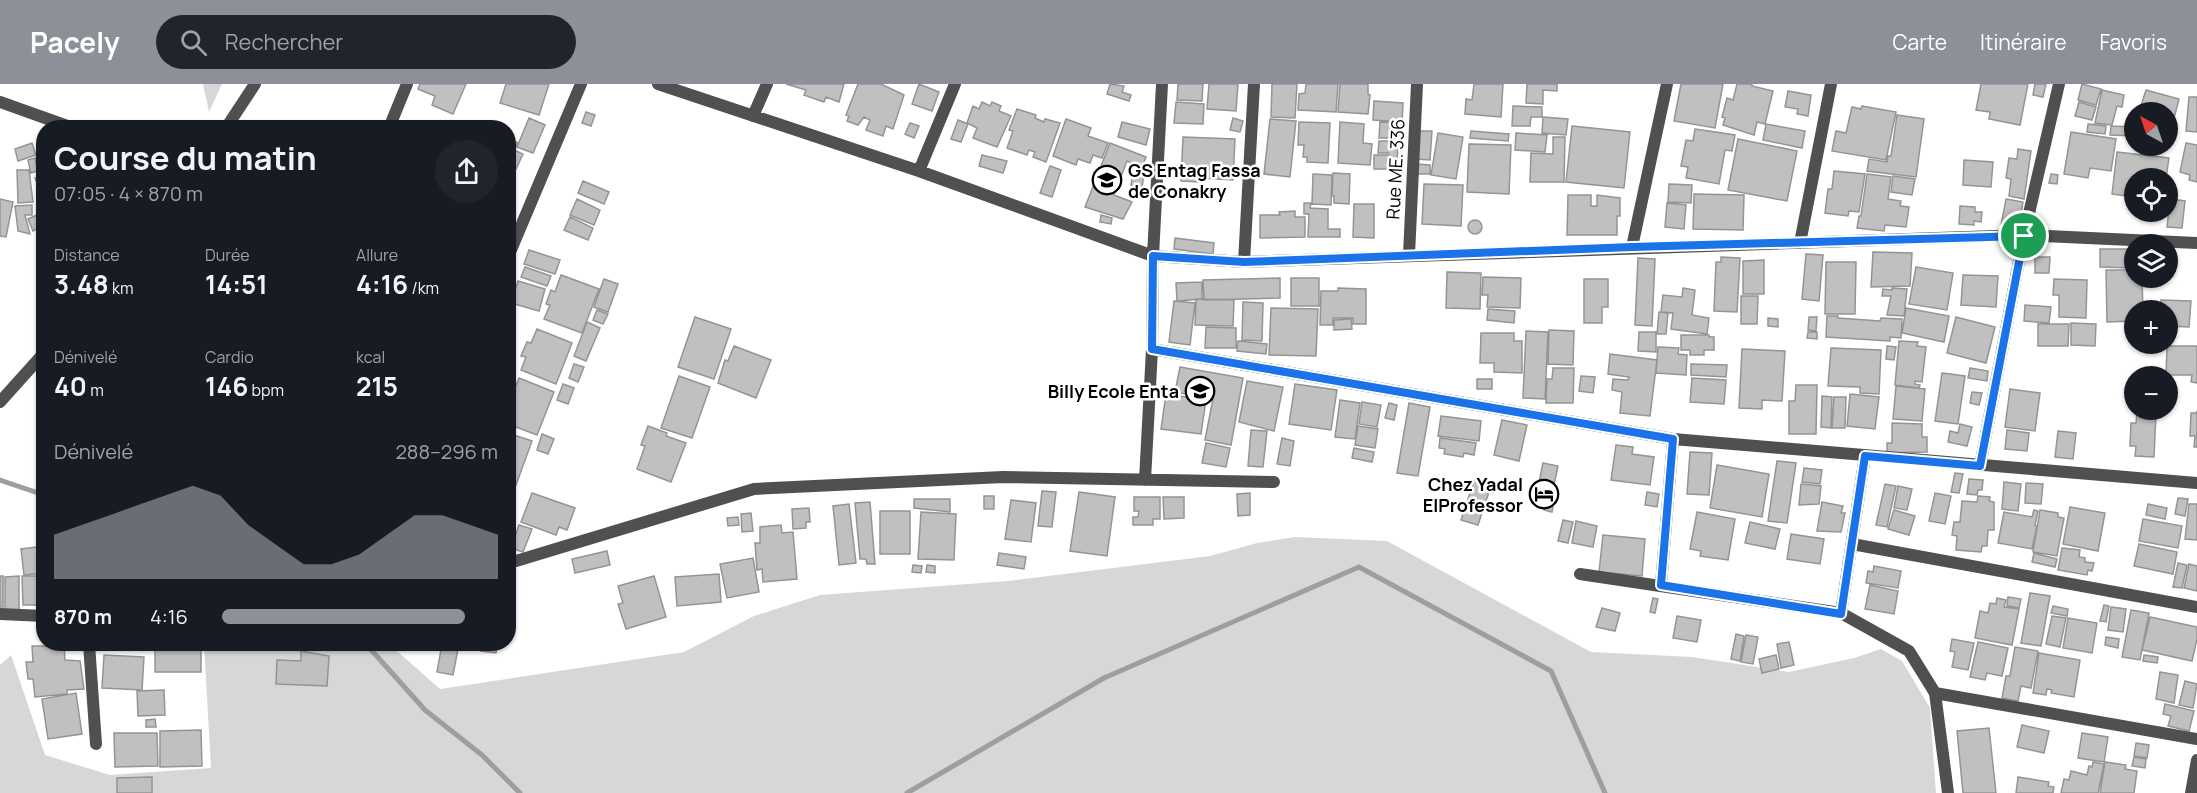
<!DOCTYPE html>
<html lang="fr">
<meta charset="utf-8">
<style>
body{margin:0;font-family:Manrope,sans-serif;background:#20242c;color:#f1f3f6;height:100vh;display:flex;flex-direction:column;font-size:22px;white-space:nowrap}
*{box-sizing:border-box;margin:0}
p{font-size:20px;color:#9ea1a6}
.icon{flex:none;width:33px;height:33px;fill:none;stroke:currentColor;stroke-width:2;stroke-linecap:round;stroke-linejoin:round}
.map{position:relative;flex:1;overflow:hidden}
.sheet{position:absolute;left:36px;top:36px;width:480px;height:531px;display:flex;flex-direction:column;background:#171b24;border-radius:24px;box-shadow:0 2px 4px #0004}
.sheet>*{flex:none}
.needle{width:39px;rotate:320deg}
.controls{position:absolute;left:2124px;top:18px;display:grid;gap:12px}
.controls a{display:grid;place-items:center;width:54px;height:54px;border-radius:50%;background:#171b24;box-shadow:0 2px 4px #0004;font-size:30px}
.pin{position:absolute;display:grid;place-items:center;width:51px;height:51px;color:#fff;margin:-26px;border:3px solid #fff;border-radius:50%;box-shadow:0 2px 6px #0007}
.round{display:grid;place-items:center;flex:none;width:63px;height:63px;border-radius:32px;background:#20242c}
.summary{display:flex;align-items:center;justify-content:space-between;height:102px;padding:0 18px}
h1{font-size:33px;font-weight:700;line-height:45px}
.metrics{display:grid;grid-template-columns:repeat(3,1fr);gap:9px;height:102px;padding:6px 18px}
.metrics div{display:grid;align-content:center}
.metrics b{font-size:26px;font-weight:700}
.metrics small{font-size:16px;font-weight:400}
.metrics p{font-size:16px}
.chart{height:168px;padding:12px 18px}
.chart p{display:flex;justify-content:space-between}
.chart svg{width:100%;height:108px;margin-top:6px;fill:#8c9099;opacity:.7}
ul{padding:0 18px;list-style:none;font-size:20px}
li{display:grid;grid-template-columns:96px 72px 1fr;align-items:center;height:45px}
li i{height:15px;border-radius:8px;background:#8c9099}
header{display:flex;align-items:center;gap:36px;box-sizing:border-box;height:84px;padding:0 30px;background:#8c9099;color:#fff}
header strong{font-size:28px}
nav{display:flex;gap:33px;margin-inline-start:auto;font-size:21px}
.search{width:420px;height:54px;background:#20242c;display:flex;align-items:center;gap:15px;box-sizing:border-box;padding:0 21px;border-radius:33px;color:#9ea1a6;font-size:22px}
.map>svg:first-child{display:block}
.green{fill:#d7d7d7}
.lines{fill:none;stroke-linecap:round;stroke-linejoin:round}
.stream{stroke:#9e9e9e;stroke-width:5}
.building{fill:#c0c0c0;stroke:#949494;stroke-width:1.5}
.street{stroke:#505050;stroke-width:12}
.route-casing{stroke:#fff;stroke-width:12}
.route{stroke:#1a73e8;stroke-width:8}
.labels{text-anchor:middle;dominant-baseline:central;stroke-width:5;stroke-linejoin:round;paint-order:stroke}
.street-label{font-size:18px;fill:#000;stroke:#fff}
.poi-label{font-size:18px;font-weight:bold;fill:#000;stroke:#fff;text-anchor:end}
</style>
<header>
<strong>Pacely</strong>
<div class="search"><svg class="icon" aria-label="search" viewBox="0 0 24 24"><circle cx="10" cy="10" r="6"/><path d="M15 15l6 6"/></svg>Rechercher</div>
<nav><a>Carte</a><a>Itinéraire</a><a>Favoris</a></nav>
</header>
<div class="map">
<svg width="2197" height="709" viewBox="0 0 2197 709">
<rect width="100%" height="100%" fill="#fff"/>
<path class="green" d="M203,0H222L209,28Z
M1295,453L1387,457L1591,568L1692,573L1789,588L1854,574L1881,565L1902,577L1930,624L1936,709H0V581L11,571L45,671L110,691L211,684L204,560H389L440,605L684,568L754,532L820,511L1008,497L1210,472L1257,459Z"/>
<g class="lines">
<path class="stream" d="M0,396L44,411
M366,560L425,626L482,671L520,709
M907,709L1104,594L1359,483L1551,587L1605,709"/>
</g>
<path class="building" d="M420,0H466L453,30L432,21L435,12L418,5Z
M506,0H549L539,31L500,19Z
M786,0H844L839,18L826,13L824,18L804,11L806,6Z
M858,0H881L904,11L893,45L886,42L883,52L866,46L870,36L864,33L858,41L847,37L849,32L846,31Z
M919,0L939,8L932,27L912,20Z
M1110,0L1124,2L1122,8L1131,11L1129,17L1107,10Z
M1178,0H1203L1202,17L1177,16Z
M1209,0H1238L1236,27L1207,25Z
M1272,0H1297L1295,34L1271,33Z
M1306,0H1338L1336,28L1298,26L1299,10L1305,9Z
M1340,0H1368V10L1370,11L1368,30L1338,28Z
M1474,0H1503L1501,33L1465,30L1466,15L1472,16Z
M1527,0H1557V7L1543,6V20L1526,19Z
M1681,0H1723L1715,44L1674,37Z
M1737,0H1752V2L1773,7L1765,40L1757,38L1754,51L1723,41L1725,34L1722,33L1727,14L1733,16Z
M1981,0H2028L2020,41L1989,35L1990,28L1976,26Z
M2035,0H2046L2043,13L2033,11Z
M2082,0L2101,5L2096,21L2078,16Z
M2102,6L2124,11L2122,23L2117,22L2112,41L2095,39Z
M2146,6L2179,15L2172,42L2168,41V28H2139Z
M1788,7L1811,11L1808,32L1797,30L1798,25L1785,23Z
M2189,13H2197V48L2186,47Z
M1374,17L1403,19L1402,38L1373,36Z
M982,18L990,22L992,18L1001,22L999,27L1011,32L997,63L973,54L977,44L967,39L973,22L979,25Z
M1176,18L1204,20L1203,40L1174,39Z
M2079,18L2096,23L2092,36L2075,32Z
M1513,22L1542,23V33H1531L1530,42H1512Z
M1862,22L1896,28L1886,76L1832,67L1836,47L1846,49L1852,23L1861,25Z
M1017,25L1036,31L1035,34L1044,38L1045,35L1060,39L1046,78L1033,73L1035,68L1029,66L1027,71L1007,64L1013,47L1009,46Z
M586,28L595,31L591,42L582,39Z
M1897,31L1924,35L1916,93L1867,87L1869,75L1887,78L1888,72H1891Z
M1543,33L1568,35L1566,51L1542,49Z
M529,34L545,41L533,69L517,63Z
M1233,34L1243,37L1240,48L1230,46Z
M1066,35L1091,44L1088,52L1108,59L1102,74L1093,71L1090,79L1078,75L1076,81L1053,72Z
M1270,35L1296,37L1290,93L1264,90Z
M958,36L968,40L961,58L951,55Z
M1122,38L1150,45L1146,61L1118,53Z
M1299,38L1330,39L1328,79L1307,78V73H1303L1304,61H1298Z
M1340,38L1364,40L1363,59L1372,60L1370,81L1338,79Z
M1380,38L1402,39L1401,54H1379Z
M910,39L919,42L914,54L905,50Z
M1766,40L1805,47L1802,64L1763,56Z
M2088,40L2106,42L2105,50L2087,48Z
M1572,42L1630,48L1624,104L1566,98Z
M2111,42L2133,43V52L2110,51Z
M1695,45L1735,51L1732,67L1725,66L1719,100L1686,94L1688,83L1681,82L1686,56L1693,57Z
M1418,47H1432L1430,76L1415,75Z
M1471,47L1509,50L1508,57L1470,54Z
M2071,48L2116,55L2111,87L2090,84L2088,94L2064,90Z
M1438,49L1463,53L1456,95L1431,91Z
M1516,49L1547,51L1545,68L1515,66Z
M1183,53L1235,55L1233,96L1200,94L1199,98L1181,97Z
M1553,53H1565L1564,98H1530L1531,69L1553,70Z
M508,54L518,59L514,66L523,70L508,102Z
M1738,55L1797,67L1787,117L1728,106Z
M2168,55L2167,66L2151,65V62H2168Z
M1379,57H1398L1397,85H1374V71H1388V69H1378Z
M32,59L36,71L18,77L15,65Z
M44,59V86H42L39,60Z
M1110,59L1146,73L1142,83L1127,77L1114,111L1132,118L1123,135L1085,123Z
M2186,59L2197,61V98L2189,96L2190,91L2180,88Z
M1469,60L1511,61L1509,110L1467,108Z
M2018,65L2031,67L2024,115L2009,112L2011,95L2006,94L2009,74L2017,75Z
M2117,68L2169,74L2166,94H2134V113L2112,110Z
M982,71L1007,77L1003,89L979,82Z
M35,74L38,87L31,89L28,76Z
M1964,76L1993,78L1991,103L1963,101Z
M1416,80L1430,81V90H1415Z
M1050,82L1061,86L1052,113L1040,109Z
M17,86H29L33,118L18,119Z
M1133,87L1144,89L1142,104L1131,102Z
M1834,87L1865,90L1859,128L1849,127L1848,132L1825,129L1828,105H1832Z
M1333,89L1350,90L1349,120L1334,119V112H1332Z
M1313,90L1332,91L1331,121L1312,120Z
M1867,90L1891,93L1888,115L1901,117L1900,122L1909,123L1906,143L1885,141L1884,147L1857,144L1859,132H1861Z
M2051,90L2058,91L2057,100L2049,99Z
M44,91V114L43,115L35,94Z
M1893,92L1915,95L1912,111L1891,108Z
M583,97L609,108L604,120L578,109Z
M1424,100L1463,101L1461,142L1422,140Z
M1669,100L1692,101L1691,119L1668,118Z
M1694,110L1744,111L1743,146L1693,145Z
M1568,111H1591V122H1597V111L1620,114V132H1617V151H1567Z
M0,115L13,118L6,153L0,152Z
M577,115L600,126L594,141L570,131Z
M2006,115L2023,118L2020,135L2010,142L2001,141Z
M2170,115L2185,117L2182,144L2167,143Z
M1304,119H1311L1310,124L1328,125V145H1340V153H1308L1309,130H1304Z
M1667,119L1686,121L1684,145L1665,143Z
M1354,120H1374V154L1353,153Z
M32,121V131H25L30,150L18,147L15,122Z
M1960,122L1975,123V128H1982L1981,138L1974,137V141L1959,140Z
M1295,127V133H1305V153L1260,154V131H1280L1279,128Z
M39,130L44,142L33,147L28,135Z
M1101,131L1112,134L1111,140L1100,138Z
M570,133L593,144L588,156L564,146Z
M1468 143a7 7 0 1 1 14 0a7 7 0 1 1-14 0Z
M1175,154L1214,159L1213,170L1174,165Z
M2100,165H2134V184L2100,183Z
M529,166L560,176L555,190L524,180Z
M1873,168L1912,169L1910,202L1871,203Z
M1806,170L1823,171L1819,217L1802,215Z
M1721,173L1740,174L1737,228L1714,227L1716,178H1721Z
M2035,173H2050L2049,189H2035Z
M1638,174L1655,175L1652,242L1635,241Z
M1764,176V210H1743V177Z
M1826,178H1856L1855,230H1825Z
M525,183L551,192L547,202L521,193Z
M1916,183L1953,189L1947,226L1909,220Z
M2106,186H2134V194H2142L2143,226H2134V237L2107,238Z
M1447,188L1481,189L1480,225L1446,224Z
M561,191L599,205L582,249L544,235L550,221L546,220L551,206L555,208Z
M1963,191L1998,192L1996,223L1961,221Z
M1483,193L1521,194L1520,224L1487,223L1488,211H1482Z
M1280,194V214L1204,216L1203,196Z
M1291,194H1319V222H1291Z
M604,195L618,200L608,228L594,223Z
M1584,195H1608V223H1602V239H1584Z
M2054,195L2087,196L2086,234L2059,233V211H2053Z
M518,197L545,205L539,227L511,219Z
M1202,198V215L1177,217L1176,199Z
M1338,204L1366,205V240H1353V234H1333V241H1320L1321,207H1338Z
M1683,204L1695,206L1692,231L1709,234L1707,250L1671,245L1673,229L1661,228L1663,211L1682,213Z
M1892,204L1907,205L1904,232L1887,231L1891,212H1882L1883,205L1892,206Z
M1741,212H1758L1757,240H1741Z
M1196,215L1234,216L1233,242L1195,241Z
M2161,216L2191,217L2189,243L2168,242V226H2160Z
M1174,217L1195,219L1190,261L1169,258Z
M1243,218L1263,219L1262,257L1242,256Z
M2144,219L2157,220V226H2144Z
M2025,221L2051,223L2049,239L2024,237Z
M1271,224L1318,225L1316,272L1269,271Z
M1906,224L1949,232L1944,258L1902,249Z
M1488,225L1515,227L1514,239L1487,236Z
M597,226L608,230L603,240L593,236Z
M1659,228L1668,229L1666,250H1657Z
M1827,232H1838V234L1880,237L1881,234L1902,235L1901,254L1890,253V257L1826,253Z
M695,233L731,245L714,295L678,283Z
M1809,233H1817L1816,247L1808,246Z
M1956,233L1995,243L1986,279L1947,269Z
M1768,234L1778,235V243L1768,242Z
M1351,235L1352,245L1334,246V236Z
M587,238L600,244L586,277L574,272Z
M2071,239L2096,240L2095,262L2071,261Z
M2038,240H2069L2068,262H2038Z
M1206,243L1236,244V264H1205Z
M537,245L572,259L556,300L521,286L526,273L521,272L527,258L531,259Z
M1549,246L1574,247L1573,281L1548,280Z
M1526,247L1548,248L1545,315L1523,314Z
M1639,248H1656V268L1638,267Z
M1808,248H1817V255L1807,254Z
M1481,249H1514V257H1522V289L1494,288V279H1480Z
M1681,251H1709V253H1714V266H1704V271H1690V266H1681Z
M1238,257L1267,260L1266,270L1237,267Z
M1899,257L1918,258L1917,262L1926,263L1922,298L1915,297V300L1920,301L1919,304L1895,301Z
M734,262L771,276L756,314L718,299L725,276L728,277Z
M1887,262L1896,263L1894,276L1886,275Z
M2167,262H2197V299L2191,298L2192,291H2166Z
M1658,263L1679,264L1678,270L1687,271L1686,291L1656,289Z
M1831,264L1881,266L1879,310L1860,309V303L1828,302Z
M1742,265L1785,267L1782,317L1762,316V325L1739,324Z
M1610,270L1657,276L1650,332L1620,329L1622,308L1612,306L1613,295L1628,296L1629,293L1608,290Z
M574,280L584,283L578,298L569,294Z
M1691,280L1727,281L1726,293L1691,291Z
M1180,283L1243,294L1231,361L1205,356L1213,315L1175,308Z
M1553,284H1574L1573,319H1546L1547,295H1552Z
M1970,284L1988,287L1987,297L1968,294Z
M1942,289L1965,292L1958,340L1935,337Z
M679,292L710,303L692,354L661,344Z
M1581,292L1595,293L1593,309L1579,307Z
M519,294L554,308L537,351L508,340V307L513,309Z
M1692,294L1726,296L1724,320L1690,318Z
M1477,295H1492V305H1477Z
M1247,297L1283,303L1274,347L1239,338Z
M563,300L574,304L568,320L557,316Z
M1295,300L1337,306L1331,346L1289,340Z
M1796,301H1817L1816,350H1789V317H1795Z
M1896,302L1925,305L1922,337L1893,335Z
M2010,305L2040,309L2035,347L2005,343Z
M1972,308L1982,309L1979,321L1970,319Z
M1166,310L1206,316L1201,350L1161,345Z
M1850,310L1879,313L1875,345L1847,342Z
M1822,312L1832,313L1831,344L1821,343Z
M1834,313H1846L1845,344H1832Z
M1340,316L1360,319L1355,355L1335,353Z
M1362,318L1381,321L1377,343L1359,340Z
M1389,319L1397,321L1394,336L1385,334Z
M1409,319L1430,323L1418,392L1397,389Z
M2197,327V363H2194L2195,352H2190L2191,329H2196Z
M2137,329H2156L2154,373L2135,372L2136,362H2130L2131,339H2136Z
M1441,332L1481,337L1479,357L1438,352Z
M1502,336L1527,341L1519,377L1494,371Z
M1892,339L1922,340V353H1927V368L1887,369V359H1892Z
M1960,340L1972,343L1967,362L1948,358L1950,347L1958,349Z
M648,342L667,349L666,352L686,359L671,398L637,385L645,362L641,361Z
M1358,342L1378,345L1375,364L1355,361Z
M1251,346L1267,347L1263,383L1248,382Z
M2007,346L2029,349L2027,367L2005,365Z
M2058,347L2076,349L2073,375L2055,373Z
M508,349L532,357L516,401L508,398Z
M542,350L554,355L548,370L537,366Z
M1282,354L1294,357L1290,382L1277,380Z
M1440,354L1476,359L1474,371L1464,369L1463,373L1444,370L1445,365L1439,364Z
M1206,359L1230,364L1226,383L1202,379Z
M1616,361L1633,363L1632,370L1654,373L1650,401L1611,396Z
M1354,364L1374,368L1372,378L1352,374Z
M1690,368L1712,369L1709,411L1687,410Z
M1777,377L1796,379L1787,439L1768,437Z
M1543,379L1558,382L1554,401L1539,398Z
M1717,381L1769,390L1762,433L1710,424Z
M1804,384L1822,386L1820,400L1802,398Z
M1955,389L1963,390L1959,409L1951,408Z
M1475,394L1492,399L1478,441L1461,436Z
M1969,395L1983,396L1982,406H1978L1977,411L1967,410Z
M2004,398L2021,400L2018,427L2002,425Z
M2026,399L2043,400L2041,420L2025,419Z
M1801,400L1821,402L1819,420L1799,421Z
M1885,400L1896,402L1887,443L1876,441Z
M1544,402L1556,405L1552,428L1544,426L1545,422L1540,421Z
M1898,402L1912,405L1907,426L1894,424Z
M1042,407L1056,408L1052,443L1038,442Z
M1079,408L1115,413L1107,472L1070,467Z
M1647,408L1659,410L1657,423L1645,421Z
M532,409L575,424L567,446L559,443L556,451L521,438Z
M1250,409V431L1238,432L1237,410Z
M1935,409L1951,412L1945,440L1929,437Z
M984,412H994V425H984Z
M1978,412L1990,413L1989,417L1994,418V446H1988L1987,462H1982L1981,468L1956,466L1957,452L1952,451L1954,438H1960L1962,417L1977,418Z
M1134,413H1160V435H1153V441H1133V433H1138L1139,427H1134Z
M1163,413H1184V434L1164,435Z
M2178,414L2188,415L2185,432L2175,430Z
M914,415H950V428L914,424Z
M1011,416L1036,419L1031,458L1005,455Z
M870,418L875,480H867L866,475H860L855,419Z
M1822,418L1843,422L1841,429H1845L1841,448L1817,447Z
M849,420L856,479L839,481L833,422Z
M2148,420L2167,424L2165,435L2146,431Z
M2189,420H2197V456L2185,455Z
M2070,423L2105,429L2098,467L2063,460Z
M809,424L810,438H806V444L793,445L792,425Z
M1894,426L1915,432L1909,451L1888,445Z
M2034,426L2038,427L2035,441L2037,442L2032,465L1998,459L2004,428L2032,433Z
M2040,426L2058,429V433L2064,434L2057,472L2033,468Z
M880,427H910V470H880Z
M921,428L956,430L954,476L918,475Z
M1697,428L1735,435L1728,476L1700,472L1701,467L1690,465Z
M751,429L753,447L742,448L741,430Z
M738,433L739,441L728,442L727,434Z
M2143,435L2182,442L2178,464L2139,457Z
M1563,436L1573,438L1568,459L1558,457Z
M1576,437L1597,442L1593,463L1572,459Z
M1750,438L1780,445L1775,465L1745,459Z
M519,441L532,445L523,468L511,464Z
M781,441L782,449L793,448L797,495L763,498L762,485L757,486L755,459H760V443Z
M1791,450L1824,455L1820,480L1787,475Z
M1603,451L1645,455L1642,492L1599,488Z
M2139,460L2177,468L2173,490L2134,482Z
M44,462V489L24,491L21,465Z
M2062,464L2080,466L2079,473L2085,474V478L2094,479L2092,487L2088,486L2087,491L2058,486Z
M607,467L610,481L575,489L572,475Z
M999,469L1026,473L1024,485L997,481Z
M2034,469L2057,475L2055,483L2032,478Z
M753,474L759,508L727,514L720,480Z
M2178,479L2187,481L2182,504L2173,503Z
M2189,480L2197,482V507L2184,504Z
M913,481L922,482L921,489L912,488Z
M927,481L935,482V489L926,488Z
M1874,482L1901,487L1898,504L1866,499L1868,487L1873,488Z
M719,490L721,518L677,522L675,493Z
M0,492H3V523H0Z
M19,492V526H5V493Z
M22,492H38L39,521H23Z
M654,492L666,533L626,545L618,520L623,519L618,502Z
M1870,501L1898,507L1894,530L1865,525Z
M2030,509L2050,512L2041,562L2021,559Z
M2008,513L2021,515L2019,524L2007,522Z
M1653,514L1658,515L1655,529L1650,528Z
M1997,514L2006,516L2004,523L2019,525L2012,561L1975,554L1980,527L1988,529L1990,519L1996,520Z
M2104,521L2109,522L2106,538L2100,537Z
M2053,522L2068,525L2067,532L2051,529Z
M2111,523L2126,525L2123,548L2108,546Z
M1602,524L1620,529L1615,547L1596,543Z
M2131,526L2149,529L2140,576L2122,573Z
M1677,532L1701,536L1697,558L1673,554Z
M2052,532L2066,534L2060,563L2046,560Z
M2150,533L2197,543V555L2192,577L2142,566Z
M2068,534L2097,539L2092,569L2063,564Z
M1736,550L1744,552L1740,577L1731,575Z
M1746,551L1758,553L1753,580L1741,578Z
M2106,553L2119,555L2118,564L2105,561Z
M1952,555L1974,559L1968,586L1952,583L1955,568L1950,567Z
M1789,558L1794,581L1781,584L1777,560Z
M1978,558L2008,564L2002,592L1987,589L1985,596L1970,593Z
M46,560H64L65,576L80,577L84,605L67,606V610L35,613L33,595H28L26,578H33L32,562H46Z
M155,560H201V588H155Z
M421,560H437L435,566L421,563Z
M442,560H459L453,591L437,588Z
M482,560H497L496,569L481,567Z
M2015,563L2038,567L2031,604L2021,602L2018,617L2002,614L2006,592H2010Z
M301,567L329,572L327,602L276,600L277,576L301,577Z
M2039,569L2080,576L2074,613L2051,609L2052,606L2047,605L2046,611L2033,609Z
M104,571L144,573L142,606L102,604Z
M1776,571L1779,585L1762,589L1759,575Z
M2144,571L2158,573L2157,579L2143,577Z
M2160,588L2178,591L2174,619L2156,615Z
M2185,597L2197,600L2193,624L2179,621Z
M164,606L165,631L138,632L137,607Z
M76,609L82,650L48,655L42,615Z
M2165,620L2194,627L2189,647L2168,642L2171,632L2163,630Z
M155,635L156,643H146V636Z
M2022,641L2049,647L2044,669L2017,663Z
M1989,644L1996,709H1963L1957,647Z
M201,646L202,682L160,683V647Z
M114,649H157L158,682L115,683Z
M2082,649L2108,653L2104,678L2078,674Z
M2136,659L2149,661L2147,674L2134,672Z
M2134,673L2146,675L2145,684L2132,682Z
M2093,678L2104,680L2098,709H2061L2064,695L2069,696L2071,687L2087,691L2089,682L2092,683Z
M2105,678L2126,681L2125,685L2137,687L2134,709H2100Z
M152,693V709H117V694Z
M2018,693L2049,698L2048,702L2054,703L2053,709H2016Z"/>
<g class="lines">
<path class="street" d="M658,0L919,87L1153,172L1244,178L2024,151L2197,159
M0,18L73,44
M753,32L767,0
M226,44L255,0
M389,44L407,0
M919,87L955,0
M1800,159L1831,0
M1632,163L1667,0
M1409,171L1417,0
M508,173L581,0
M1244,178L1254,0
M1152,265L1673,355L2197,399
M0,318L44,269
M1980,382L2024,151L2059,0
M1145,396L1152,265L1153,172L1162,0
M1852,460L2197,523
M508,476L516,477L754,405L1003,393L1274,398
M1580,490L1841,529L1909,567L1935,609L1948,709
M1661,501L1673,355
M1841,529L1865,372
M0,530L44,532
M89,560L96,660
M1935,609L2197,655
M2191,709L2197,676"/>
</g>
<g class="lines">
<g class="route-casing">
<path id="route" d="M2024,152L1980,382L1865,372L1841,530L1661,501L1673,355L1152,265L1153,172L1244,178L1632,163Z"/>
</g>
<use href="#route" class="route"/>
</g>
<defs>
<g id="school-ring" transform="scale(1.5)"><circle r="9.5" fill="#fff" stroke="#000" stroke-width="1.5"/><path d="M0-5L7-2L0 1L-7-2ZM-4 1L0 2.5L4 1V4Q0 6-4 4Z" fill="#000"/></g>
<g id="hotel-ring" transform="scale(1.5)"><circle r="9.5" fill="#fff" stroke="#000" stroke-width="1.5"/><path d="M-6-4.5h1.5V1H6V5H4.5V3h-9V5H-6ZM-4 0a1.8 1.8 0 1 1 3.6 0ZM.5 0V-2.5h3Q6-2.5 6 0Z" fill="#000"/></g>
</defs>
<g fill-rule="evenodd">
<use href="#school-ring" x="1107" y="96"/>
<use href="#school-ring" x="1200" y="307"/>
<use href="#hotel-ring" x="1544" y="410"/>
</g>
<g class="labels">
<g class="street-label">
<text transform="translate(1395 85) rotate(-87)">Rue ME. 336</text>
</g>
<g class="poi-label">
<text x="1128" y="86" text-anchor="start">GS Entag Fassa<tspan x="1128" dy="21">de Conakry</tspan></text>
<text x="1179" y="307">Billy Ecole Enta</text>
<text x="1523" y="400">Chez Yadal<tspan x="1523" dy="21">ElProfessor</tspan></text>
</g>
</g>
</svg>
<div class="controls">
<a><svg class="needle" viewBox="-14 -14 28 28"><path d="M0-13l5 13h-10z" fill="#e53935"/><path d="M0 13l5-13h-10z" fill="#9ea1a6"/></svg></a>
<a><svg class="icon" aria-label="locate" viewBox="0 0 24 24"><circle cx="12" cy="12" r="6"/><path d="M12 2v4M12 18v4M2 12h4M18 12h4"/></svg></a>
<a><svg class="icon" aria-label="layers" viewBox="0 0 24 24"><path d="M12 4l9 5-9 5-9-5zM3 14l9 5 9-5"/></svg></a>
<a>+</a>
<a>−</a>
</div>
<div class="pin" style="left:2024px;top:152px;background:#1e9e55"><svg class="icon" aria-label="arrive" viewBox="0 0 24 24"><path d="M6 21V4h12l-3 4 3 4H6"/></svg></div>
<section class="sheet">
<div class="summary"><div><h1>Course du matin</h1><p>07:05 · 4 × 870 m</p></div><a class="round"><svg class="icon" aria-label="share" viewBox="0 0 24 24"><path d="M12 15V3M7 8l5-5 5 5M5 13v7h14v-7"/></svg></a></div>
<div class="metrics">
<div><p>Distance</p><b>3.48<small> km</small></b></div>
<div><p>Durée</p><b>14:51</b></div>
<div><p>Allure</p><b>4:16<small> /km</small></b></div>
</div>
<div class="metrics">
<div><p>Dénivelé</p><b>40<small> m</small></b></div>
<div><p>Cardio</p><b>146<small> bpm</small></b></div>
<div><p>kcal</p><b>215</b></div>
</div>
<div class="chart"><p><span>Dénivelé</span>288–296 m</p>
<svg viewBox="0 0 160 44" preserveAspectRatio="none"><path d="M0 44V26L10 22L20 18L30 14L40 10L50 6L60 10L70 22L80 30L90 38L100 38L110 34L120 26L130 18L140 18L150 22L160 26V44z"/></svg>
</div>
<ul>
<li><b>870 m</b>4:16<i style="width:88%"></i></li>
</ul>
</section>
</div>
